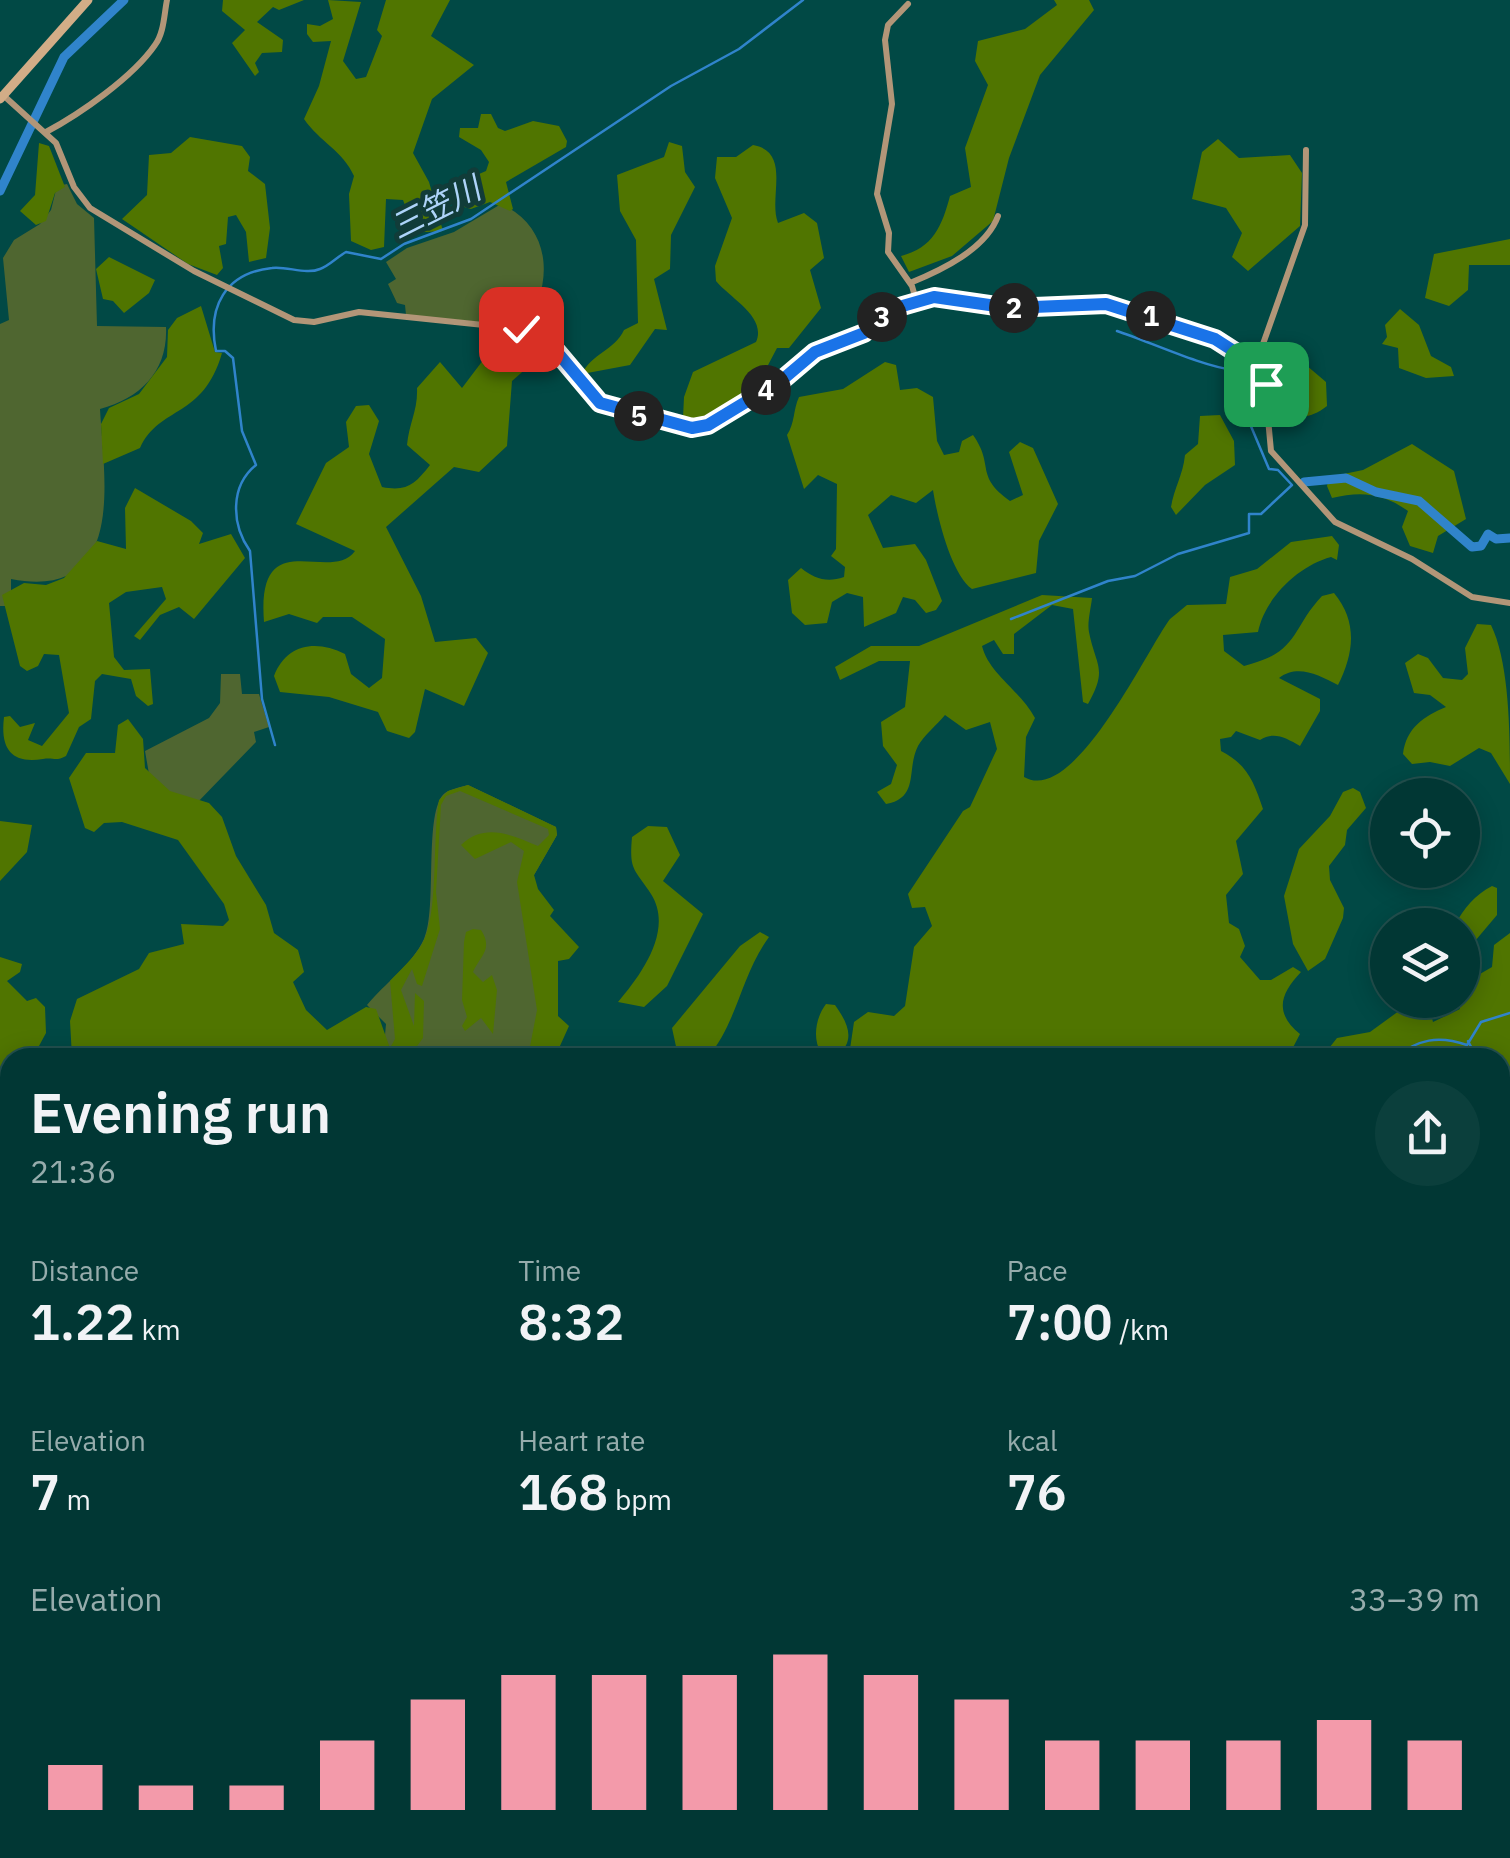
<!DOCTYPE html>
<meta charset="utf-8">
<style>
body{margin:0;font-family:"IBM Plex Sans","Noto Sans JP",sans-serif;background:#0b3f3c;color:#f1f3f6;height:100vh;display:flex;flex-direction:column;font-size:38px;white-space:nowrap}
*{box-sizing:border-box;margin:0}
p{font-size:32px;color:#96acac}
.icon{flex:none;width:55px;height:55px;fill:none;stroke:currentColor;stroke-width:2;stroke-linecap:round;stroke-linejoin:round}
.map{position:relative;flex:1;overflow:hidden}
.side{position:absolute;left:0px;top:1048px;width:1510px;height:812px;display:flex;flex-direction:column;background:#013734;border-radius:30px 30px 0 0;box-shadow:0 5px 25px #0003,0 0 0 2px #23514f}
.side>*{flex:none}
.controls{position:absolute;left:1370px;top:778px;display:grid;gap:20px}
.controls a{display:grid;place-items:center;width:110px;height:110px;border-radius:50%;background:#013734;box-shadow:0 5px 25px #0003,0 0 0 2px #23514f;font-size:50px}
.pin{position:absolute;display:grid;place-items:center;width:85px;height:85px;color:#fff;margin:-42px;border-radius:20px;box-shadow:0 5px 15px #0006}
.km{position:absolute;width:50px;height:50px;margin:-25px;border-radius:50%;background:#222;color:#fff;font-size:28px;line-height:50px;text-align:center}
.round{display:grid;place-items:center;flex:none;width:105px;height:105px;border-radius:52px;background:#0b3f3c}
.headline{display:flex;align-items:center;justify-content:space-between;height:170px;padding:0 30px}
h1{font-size:55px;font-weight:600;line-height:75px}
.figures{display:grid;grid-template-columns:repeat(3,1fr);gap:15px;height:170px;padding:10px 30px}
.figures div{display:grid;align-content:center}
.figures b{font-size:50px;font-weight:600}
.figures small{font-size:28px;font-weight:400}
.figures p{font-size:28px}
.chart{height:280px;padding:20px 30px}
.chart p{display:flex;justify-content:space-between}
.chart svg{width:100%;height:180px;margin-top:10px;stroke:#f39aaa;stroke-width:6}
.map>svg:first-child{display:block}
.green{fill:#4f6630}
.forest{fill:#507500}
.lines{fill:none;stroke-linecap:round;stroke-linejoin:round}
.stream{stroke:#3084cb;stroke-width:2.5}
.river{stroke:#3084cb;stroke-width:9}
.secondary{stroke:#b29678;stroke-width:6}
.primary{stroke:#d2ad87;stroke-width:9}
.route-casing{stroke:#fff;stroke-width:20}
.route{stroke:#1a73e8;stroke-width:12}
.labels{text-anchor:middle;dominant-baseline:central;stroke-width:10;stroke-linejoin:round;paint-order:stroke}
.water-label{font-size:32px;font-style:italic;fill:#aed4f9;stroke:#113c39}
</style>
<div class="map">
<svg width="1510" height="1858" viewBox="0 0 1510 1858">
<rect width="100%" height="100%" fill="#014945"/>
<path class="green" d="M67,184L77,204L94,218L97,326L166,327C168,370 142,398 100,409C104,480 127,601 11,579V606H0V324L9,320L3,258L14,240L40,224L51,210L57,186Z
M501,204C541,222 552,262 538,301L500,324L406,315L405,305L397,303L388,284L396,279L386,262L407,248L454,232Z
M221,674H240L242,694H259L269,727L254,732L256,742L194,806L185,805L149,774L145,751L209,718L220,703Z
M468,785L556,827L557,835L534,875L540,1007L530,1057H383L386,1024L367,1005C385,983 412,965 424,939C438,909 423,810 445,793C451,789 461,787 468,785Z
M0,1080L10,1081V1573L0,1580Z"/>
<path class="forest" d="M223,0H304L279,10L273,7L257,22L283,40L282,52L262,53L255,63L259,72L255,76L232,43L245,30L222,11Z
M328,0L361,2L343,61L356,79L366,77L382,36L377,30L386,0H450L431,36L474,65L432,99L413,153L429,182L443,231L409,233L400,211L406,208L403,200L386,199L384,247L371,250L351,241L349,194L354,176C343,151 320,142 304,119L319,86L331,41L313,42L307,34V24L320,26L333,19Z
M1054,0H1089L1094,10L1040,75L1009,158L993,221L952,256L909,272L901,256C933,248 942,226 950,196L971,187L965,148L988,85L975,61L978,41L1025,29L1057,5Z
M481,114H491L498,128L505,131L533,121L559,126L567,141L566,147L506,182L513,209L510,211L490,202L471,209L464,207L465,180L486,171L489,162L481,150L459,137L460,128H478Z
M190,137L242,146L250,157L248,171L265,184L270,228L266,258L249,262L246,232L236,215L228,217L226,244L219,246L223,268L217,275L188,264L122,219L147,195L149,155L171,153Z
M1218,139L1239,158L1290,155L1302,173L1300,226L1248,271L1232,257L1242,233L1226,208L1192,199L1202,152Z
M669,142L682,146L685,172L695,187L671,235L670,269L654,279L667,330L655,329L630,365L582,374C591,354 615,350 624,330L638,323L636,240L620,211L617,175L664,157Z
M39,143L49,146L65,187L55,193L46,221L36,225L20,211L35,195Z
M753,145C792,152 768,198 778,223L804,213L817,223L824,258L810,270L821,308L789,348H777L756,388L702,419L683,418L684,397L693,372L756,342C767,317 731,299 716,281L715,266L732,218L715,178L717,157H736Z
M1510,239V265H1469L1468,290L1449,306L1425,298L1434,254Z
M109,257L155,280L149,293L124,313L113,301L103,299L96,269Z
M201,306L215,352L222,353C203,419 160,405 140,448L103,464L101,424L109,408L139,394L167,357L168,330L177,318Z
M1400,309L1419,325L1431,356L1451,367L1454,376L1426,378L1399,368L1398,348L1382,344L1387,337L1385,325Z
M496,343L527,351L529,366L512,381L507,446L479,472L454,467L386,527L421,596L435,642L476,638L488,653L464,706L425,689L415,732L409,738L387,731L378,712L329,697L280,692L274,676C286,644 316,639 345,654L351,674L369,688L382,678L385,639L352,617H323L317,623L289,614L264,622C256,521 330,585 355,551L296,524L326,463L349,447L346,422L356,406L369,405L379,421L369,454L382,487C407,492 415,484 430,465L407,445C409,423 418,410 417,388L440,362L462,388Z
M1285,345L1299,346L1306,365L1326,382L1327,406C1282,441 1268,378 1285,345Z
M885,362L896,365L900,390L917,388L933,397L937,441L944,455L959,452L962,441L973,435C995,466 974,475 1010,501L1023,495L1009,452L1020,442L1033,448L1058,504L1039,541L1036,573L972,589C951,574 937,516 933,490L916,503L891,495L868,515L883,548L915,544L926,560L942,601L936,610L926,613L915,600L903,597L896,613L864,627L863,597L847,593L832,602L827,623L805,625L792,613L788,580L801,568C815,579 827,583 844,577L845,567L831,556L836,549L837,484L818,475L804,489L787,435C795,423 793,410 799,397L843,389Z
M1220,415L1234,441L1235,465L1205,485L1176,515L1171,507C1174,488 1183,475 1185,455L1198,444L1200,416Z
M1412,444L1454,471L1466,519L1438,536L1433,553L1410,546L1402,527L1408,511C1383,493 1361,491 1332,498L1327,486L1329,477L1363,470Z
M135,488L191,521L203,533L199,544L231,534L245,558L194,619L179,607L160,615L140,640L134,636L166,599L162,587L126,592L109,603L114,657L124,670L150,669L153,704L148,706L136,696L131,679L102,674L95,681L91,719L79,727L66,756C55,762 54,757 43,759C12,764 0,750 4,717L10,716L20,727L35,723L28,740L42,746L69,713L59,655L44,654L38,666L27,671L20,666L2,595L24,583L46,585L64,578L97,541L126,549L125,508Z
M1332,536L1339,545L1337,560L1331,557C1298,566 1265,598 1258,632L1223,635L1224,651L1244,666C1300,652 1290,630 1322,596L1334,593C1358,622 1354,653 1338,685C1318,675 1298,664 1279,678L1320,699V711L1300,746C1286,738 1274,731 1260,740L1236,731L1231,737L1220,739L1221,751C1247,764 1254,782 1263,809L1236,841L1243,874L1226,895L1229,923L1239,929L1245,946L1240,957L1260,980H1271L1293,967L1301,972C1280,994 1274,1013 1300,1034L1288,1057L860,1058L850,1049L854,1022L868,1012L894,1016L905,1006L914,947L932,926L925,907L912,908L908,894L963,811L970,807L997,749L990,722L966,730L945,715C937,725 924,735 918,746C906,769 920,798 886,804L877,792L891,784L897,765L883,746L881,722L905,707L910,661H879L840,680L835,667L871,646H919L1042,595L1092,598C1091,608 1087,623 1089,632C1096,667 1108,668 1088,704L1083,702L1073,609L1052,605L1014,634V654H1003L994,640L982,646C989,674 1020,690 1035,718L1026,737L1024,777C1074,806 1146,651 1170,619L1187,605L1226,604L1230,577L1257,569L1291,542Z
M1477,624L1491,625C1510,664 1510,736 1510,784L1491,753L1479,748L1450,766L1430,762L1412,764L1403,754C1406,728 1424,716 1446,707L1430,695L1414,693L1405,663L1418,654L1428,658L1443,678L1462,680L1468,674L1465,648Z
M128,719L143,739L145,768L170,791L209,803L222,817L236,856L266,905L274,933L298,950L304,972L293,982L306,1010L327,1030L366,1007L376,1009L390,1048L395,1039L390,981C401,969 414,958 422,944C439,915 432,839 439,800L448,791L468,785L556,827L557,835L534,875L538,889L554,910L550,916L579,947L569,959L558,961V1016L569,1026L555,1057H528L537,1010L517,882L524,851L511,842L475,859L461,845C485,822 512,835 538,846L549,835L548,829L460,791L446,796L441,805L436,892L440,929L422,986L417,984L412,969L401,990L414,1026L415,993L424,1001L423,1038L409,1057H72L70,1021L77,999L139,969L149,953L184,944L181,924L223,926L229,920L224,904L178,840L122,822L104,823L94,832L85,828L69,778L86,753H115L118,725Z
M1353,788L1360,792L1366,808L1347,830L1345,845L1329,866L1330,880L1344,908L1343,918L1325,959L1308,971L1293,944L1284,896L1299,849L1330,816L1343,792Z
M0,821L32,825L27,852L0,881Z
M648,826L667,827L680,855L663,881L703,914L667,986L644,1007L618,1002C641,975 674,930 651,894C634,868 629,871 632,837Z
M1492,886L1497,888V915L1470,947H1463L1462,925H1455C1464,908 1475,895 1492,886Z
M473,929L481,930C494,950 479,957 473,972L483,982L492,975L497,990L493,1034L481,1018L465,1031L462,1026L467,1017L462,1000L464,942L466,932Z
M760,932L769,937C741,975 738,1021 708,1057H687L677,1051L672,1028L740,946Z
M1510,933V1620L1500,1618V1058L1322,1057L1337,1038L1370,1032L1414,1000H1427L1433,1022L1460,1009L1456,1000H1462L1465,975L1473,978L1492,967L1494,945Z
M0,957L22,964L20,972L7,981L27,1001L36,998L45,1007L46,1033L33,1057L10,1058V1080L0,1079Z
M826,1004L835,1005C847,1022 857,1040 837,1056L821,1053C812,1038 816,1017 826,1004Z
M1510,1638V1858H906L916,1850H1500V1647Z
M426,1850H877L874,1858H433Z"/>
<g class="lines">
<path class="stream" d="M1011,619L1108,581L1135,576L1178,554L1249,533V514H1261L1292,485L1278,470L1269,469L1234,386V370C1204,367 1150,342 1117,331
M275,745L262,699L250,551C231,524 230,486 256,465L242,431L233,358L225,351H216C207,307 225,273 272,268C287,266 306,275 320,269C329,266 337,257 346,252L381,259L404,244L471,219L671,86L739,49L803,0
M1468,1041L1477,1058
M1393,1058C1419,1039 1438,1035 1467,1045L1481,1022L1510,1013
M1299,1850L1300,1858"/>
<path class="river" d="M0,191L64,57L124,0
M1304,482L1346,478L1376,492L1419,501L1472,547L1481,546L1488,534L1496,539L1510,538
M608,1850L621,1858
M715,1850L720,1858
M165,1858L173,1850
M640,1858L644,1850"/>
<path class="secondary" d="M908,4L888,25L885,40L892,104L877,194L889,233L888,252L912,286L916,300
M3,95L56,143L74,187L90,208L194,271L294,320L314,322L359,312L521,329L552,346L600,403L682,426L708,425L783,380L815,352L864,333L904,304L934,297L1010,308L1106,304L1191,328L1241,355L1264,375L1271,451L1335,522L1412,559L1472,597L1510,603
M46,132C80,114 133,77 155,45C164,33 164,15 167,0
M910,283C942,270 986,249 998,216
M1251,362L1263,344L1305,225L1306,150"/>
<path class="primary" d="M0,99L88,0"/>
</g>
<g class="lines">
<g class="route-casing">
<path id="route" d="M521,329L552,346L600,403L692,428L708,425L782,380L815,352L864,333L892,309L934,297L1010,308L1106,304L1215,339L1257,366L1266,384"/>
</g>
<use href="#route" class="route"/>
</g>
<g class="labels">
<g class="water-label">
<text transform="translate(435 207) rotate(-27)">三笠川</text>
</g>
</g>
</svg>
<div class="controls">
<a><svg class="icon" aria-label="locate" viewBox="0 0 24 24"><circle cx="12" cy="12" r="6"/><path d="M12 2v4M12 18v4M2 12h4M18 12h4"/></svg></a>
<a><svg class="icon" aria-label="layers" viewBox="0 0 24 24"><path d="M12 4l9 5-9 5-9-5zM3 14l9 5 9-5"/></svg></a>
</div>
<div class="pin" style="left:1266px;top:384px;background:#1e9e55"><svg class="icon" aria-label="arrive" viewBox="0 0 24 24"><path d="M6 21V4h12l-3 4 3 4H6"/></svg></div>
<div class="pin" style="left:521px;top:329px;background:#d93025"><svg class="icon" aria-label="check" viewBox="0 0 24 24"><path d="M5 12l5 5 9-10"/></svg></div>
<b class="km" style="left:1151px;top:316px">1</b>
<b class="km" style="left:1014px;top:308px">2</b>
<b class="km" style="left:882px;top:317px">3</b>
<b class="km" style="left:766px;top:390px">4</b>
<b class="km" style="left:639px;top:416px">5</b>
<section class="side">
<div class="headline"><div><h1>Evening run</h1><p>21:36</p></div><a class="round"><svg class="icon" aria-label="share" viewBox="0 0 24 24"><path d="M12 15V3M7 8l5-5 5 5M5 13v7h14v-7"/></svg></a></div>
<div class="figures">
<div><p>Distance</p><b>1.22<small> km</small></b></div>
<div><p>Time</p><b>8:32</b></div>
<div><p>Pace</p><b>7:00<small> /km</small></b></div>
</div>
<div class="figures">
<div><p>Elevation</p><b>7<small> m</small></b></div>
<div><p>Heart rate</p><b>168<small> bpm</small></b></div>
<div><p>kcal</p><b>76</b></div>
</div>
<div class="chart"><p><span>Elevation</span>33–39 m</p>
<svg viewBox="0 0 160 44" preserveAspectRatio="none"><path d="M5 44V33M15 44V38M25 44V38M35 44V27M45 44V17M55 44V11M65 44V11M75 44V11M85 44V6M95 44V11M105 44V17M115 44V27M125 44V27M135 44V27M145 44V22M155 44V27"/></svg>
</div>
</section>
</div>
